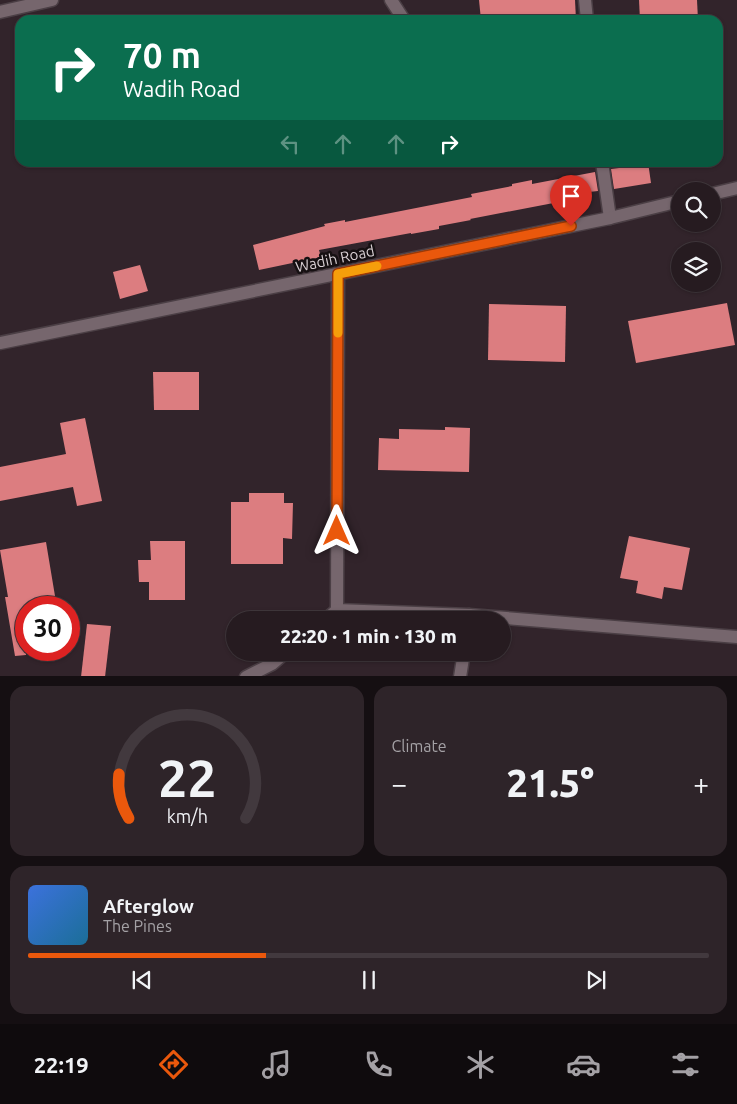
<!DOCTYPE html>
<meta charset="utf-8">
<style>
body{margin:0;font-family:Ubuntu,sans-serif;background:#2e2429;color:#f1f3f6;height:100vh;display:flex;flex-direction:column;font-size:19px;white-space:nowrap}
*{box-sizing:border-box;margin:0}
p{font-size:16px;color:#a4a1a5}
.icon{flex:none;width:28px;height:28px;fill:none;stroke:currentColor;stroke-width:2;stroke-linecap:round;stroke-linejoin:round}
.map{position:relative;height:676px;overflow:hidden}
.panel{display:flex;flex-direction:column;gap:10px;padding:10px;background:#150f12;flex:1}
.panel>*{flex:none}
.banner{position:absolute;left:15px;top:15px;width:708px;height:152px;border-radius:15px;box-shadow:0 1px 4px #0004,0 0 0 1px #42393e;background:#0b6e4f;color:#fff;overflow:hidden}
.controls{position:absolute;left:671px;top:182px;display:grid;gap:10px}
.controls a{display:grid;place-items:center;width:50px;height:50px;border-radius:50%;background:#261b20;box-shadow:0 1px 4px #0004,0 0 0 1px #42393e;font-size:25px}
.speed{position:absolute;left:15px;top:596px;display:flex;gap:10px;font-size:25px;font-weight:700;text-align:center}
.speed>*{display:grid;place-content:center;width:65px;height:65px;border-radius:50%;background:#261b20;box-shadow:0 1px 4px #0004,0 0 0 1px #42393e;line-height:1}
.speed .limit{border:8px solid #d22;background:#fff;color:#111}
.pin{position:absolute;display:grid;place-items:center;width:42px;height:42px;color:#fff;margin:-51px -21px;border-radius:50% 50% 50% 0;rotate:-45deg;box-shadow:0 0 5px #0007}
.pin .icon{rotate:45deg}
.me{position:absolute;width:55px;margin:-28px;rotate:0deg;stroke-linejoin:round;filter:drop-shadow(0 0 4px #0008)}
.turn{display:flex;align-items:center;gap:18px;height:105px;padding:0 25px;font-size:22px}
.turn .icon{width:65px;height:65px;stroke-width:2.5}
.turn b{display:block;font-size:35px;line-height:42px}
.lanes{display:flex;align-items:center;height:48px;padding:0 25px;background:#0003;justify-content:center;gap:25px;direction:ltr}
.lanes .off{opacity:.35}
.big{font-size:38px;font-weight:800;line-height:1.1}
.panel .card{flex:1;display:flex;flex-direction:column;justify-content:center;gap:8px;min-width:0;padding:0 18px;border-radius:15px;background:#2e2429}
.panel .dial{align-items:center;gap:0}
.dial svg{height:130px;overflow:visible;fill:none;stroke:#42393e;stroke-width:7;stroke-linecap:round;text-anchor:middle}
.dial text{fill:#f1f3f6;stroke:none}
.song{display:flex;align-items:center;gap:15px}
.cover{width:60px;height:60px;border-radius:8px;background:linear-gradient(135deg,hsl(220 70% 55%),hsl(200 70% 35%))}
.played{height:5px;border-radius:2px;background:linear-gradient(90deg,#ea580c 35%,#42393e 35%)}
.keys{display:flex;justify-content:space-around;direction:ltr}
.heat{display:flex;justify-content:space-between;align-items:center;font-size:28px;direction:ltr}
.panel .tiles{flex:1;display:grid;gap:10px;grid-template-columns:1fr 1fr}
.card:last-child{grid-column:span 2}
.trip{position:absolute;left:226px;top:611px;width:285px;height:50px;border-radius:25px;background:#261b20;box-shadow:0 1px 4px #0004,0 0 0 1px #42393e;font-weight:800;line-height:50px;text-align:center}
.tabs{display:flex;height:80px;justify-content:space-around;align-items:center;background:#0f0b0d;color:#a4a1a5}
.tabs .icon{width:35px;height:35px}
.tabs .on{color:#ea580c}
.tabs b{font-size:22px;color:#f1f3f6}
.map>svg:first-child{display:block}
</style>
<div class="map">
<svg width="737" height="677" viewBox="0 0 737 677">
<rect width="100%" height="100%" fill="#32242b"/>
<g fill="#dc7d80">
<polygon points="479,0 575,0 576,20 481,20"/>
<polygon points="639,0 697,0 698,20 640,20"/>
<polygon points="618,162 648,162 651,183 614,189 611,169 619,168"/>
<polygon points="595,172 598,191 589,192 590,196 470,219 471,220 439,226 439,229 411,234 411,233 319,250 321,257 259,270 253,245 325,226 324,224 345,220 345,222 472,197 471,194 512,186 512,184 532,180 532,184"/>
<polygon points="140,265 148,291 120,299 113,272"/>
<polygon points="727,303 735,345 636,363 628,321"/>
<polygon points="489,304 566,306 565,362 488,360"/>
<polygon points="153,372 199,372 199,410 154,410"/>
<polygon points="85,418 102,501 77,506 73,487 0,501 0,467 66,454 60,423"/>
<polygon points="445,427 470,428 469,472 378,470 379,438 399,439 399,429 445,430"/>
<polygon points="249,493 284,493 284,503 293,503 292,539 283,538 283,564 231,564 231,502 249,502"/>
<polygon points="629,536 690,548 682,590 664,587 662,599 636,593 638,581 620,578"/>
<polygon points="150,541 185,541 185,600 149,600 149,582 139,582 138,560 151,560"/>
<polygon points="46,542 57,608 26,608 26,655 15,656 5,597 8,597 0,550"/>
<polygon points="87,624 111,626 105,677 81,677"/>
</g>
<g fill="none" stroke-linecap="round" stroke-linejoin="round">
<defs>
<g id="minor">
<polyline points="391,0 404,20"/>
<polyline points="585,0 587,20"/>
<polyline points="0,12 52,0"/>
<polyline points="602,162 610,218"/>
<polyline points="337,610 338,275"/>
<polyline points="469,615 737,637"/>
<polyline points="325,620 337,610 469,615 468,620"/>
<polyline points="246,677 272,664 286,652"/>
<polyline points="460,677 464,652"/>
</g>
<g id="tertiary">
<polyline points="712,194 737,188"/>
<polyline points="0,343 610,218 680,201"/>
</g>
</defs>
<use href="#minor" stroke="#4b3f45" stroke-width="15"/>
<use href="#tertiary" stroke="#4b3f45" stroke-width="15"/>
<use href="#minor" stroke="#76666d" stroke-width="12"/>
<use href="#tertiary" stroke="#76666d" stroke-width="12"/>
</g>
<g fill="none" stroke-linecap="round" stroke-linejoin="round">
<defs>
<polyline id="route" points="337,531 338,274 571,226"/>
</defs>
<use href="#route" stroke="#983908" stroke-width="12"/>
<use href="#route" stroke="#ea580c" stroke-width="9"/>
<polyline stroke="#f59e0b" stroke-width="9" points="338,333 338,274 377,266"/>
</g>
<g text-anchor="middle" stroke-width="5" stroke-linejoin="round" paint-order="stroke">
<g font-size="15" fill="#d8cfd3" stroke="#161012">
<text transform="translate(335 259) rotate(-12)" y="5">Wadih Road</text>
</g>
</g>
</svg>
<div class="controls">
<a><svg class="icon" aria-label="search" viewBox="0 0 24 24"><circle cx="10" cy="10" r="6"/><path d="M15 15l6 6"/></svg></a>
<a><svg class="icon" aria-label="layers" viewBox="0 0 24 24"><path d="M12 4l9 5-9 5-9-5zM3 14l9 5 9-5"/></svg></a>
</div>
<div class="speed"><div class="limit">30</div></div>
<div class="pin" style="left:571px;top:226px;background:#d93025"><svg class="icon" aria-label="arrive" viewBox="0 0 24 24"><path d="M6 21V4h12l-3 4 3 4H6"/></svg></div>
<svg class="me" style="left:337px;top:531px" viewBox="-20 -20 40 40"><path d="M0-17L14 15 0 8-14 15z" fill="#ea580c" stroke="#fff" stroke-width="4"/></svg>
<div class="trip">22:20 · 1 min · 130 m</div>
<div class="banner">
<div class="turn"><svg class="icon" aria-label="right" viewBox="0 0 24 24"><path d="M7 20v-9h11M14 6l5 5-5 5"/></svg><div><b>70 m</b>Wadih Road</div></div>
<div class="lanes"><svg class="icon off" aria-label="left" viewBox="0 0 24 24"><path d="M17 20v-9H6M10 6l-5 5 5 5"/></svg><svg class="icon off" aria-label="ahead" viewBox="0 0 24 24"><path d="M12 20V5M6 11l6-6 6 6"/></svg><svg class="icon off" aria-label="ahead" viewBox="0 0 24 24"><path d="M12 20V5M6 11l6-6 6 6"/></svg><svg class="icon" aria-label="right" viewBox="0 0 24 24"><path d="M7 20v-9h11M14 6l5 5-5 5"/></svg></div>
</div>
</div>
<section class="panel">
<div class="tiles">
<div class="card dial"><svg viewBox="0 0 100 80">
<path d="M14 69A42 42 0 1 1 86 69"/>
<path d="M14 69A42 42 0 0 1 8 42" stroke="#ea580c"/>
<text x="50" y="56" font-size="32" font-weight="700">22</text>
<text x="50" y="72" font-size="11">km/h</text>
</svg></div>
<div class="card"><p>Climate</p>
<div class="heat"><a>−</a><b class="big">21.5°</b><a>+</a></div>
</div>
<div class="card">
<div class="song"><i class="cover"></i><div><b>Afterglow</b><p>The Pines</p></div></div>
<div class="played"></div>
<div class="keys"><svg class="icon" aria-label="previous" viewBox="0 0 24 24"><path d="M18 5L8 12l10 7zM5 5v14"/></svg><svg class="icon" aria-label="pause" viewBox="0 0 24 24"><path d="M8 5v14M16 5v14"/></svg><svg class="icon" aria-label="next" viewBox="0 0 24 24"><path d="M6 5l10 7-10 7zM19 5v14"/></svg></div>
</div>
</div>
</section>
<nav class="tabs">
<b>22:19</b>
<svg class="icon on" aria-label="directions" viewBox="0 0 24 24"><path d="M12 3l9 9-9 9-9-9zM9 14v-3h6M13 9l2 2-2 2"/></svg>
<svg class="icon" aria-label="music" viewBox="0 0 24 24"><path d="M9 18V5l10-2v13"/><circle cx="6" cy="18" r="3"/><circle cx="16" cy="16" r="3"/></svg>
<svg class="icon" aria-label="phone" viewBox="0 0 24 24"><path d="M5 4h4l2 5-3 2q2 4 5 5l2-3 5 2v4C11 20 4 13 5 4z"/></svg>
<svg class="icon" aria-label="climate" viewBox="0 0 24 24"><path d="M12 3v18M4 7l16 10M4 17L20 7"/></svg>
<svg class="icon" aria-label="car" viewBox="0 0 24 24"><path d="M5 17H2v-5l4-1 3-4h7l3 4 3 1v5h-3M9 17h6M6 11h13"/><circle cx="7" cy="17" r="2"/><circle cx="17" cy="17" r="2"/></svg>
<svg class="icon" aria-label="filters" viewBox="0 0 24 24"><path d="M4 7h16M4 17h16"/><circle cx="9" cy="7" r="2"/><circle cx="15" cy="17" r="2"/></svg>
</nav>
